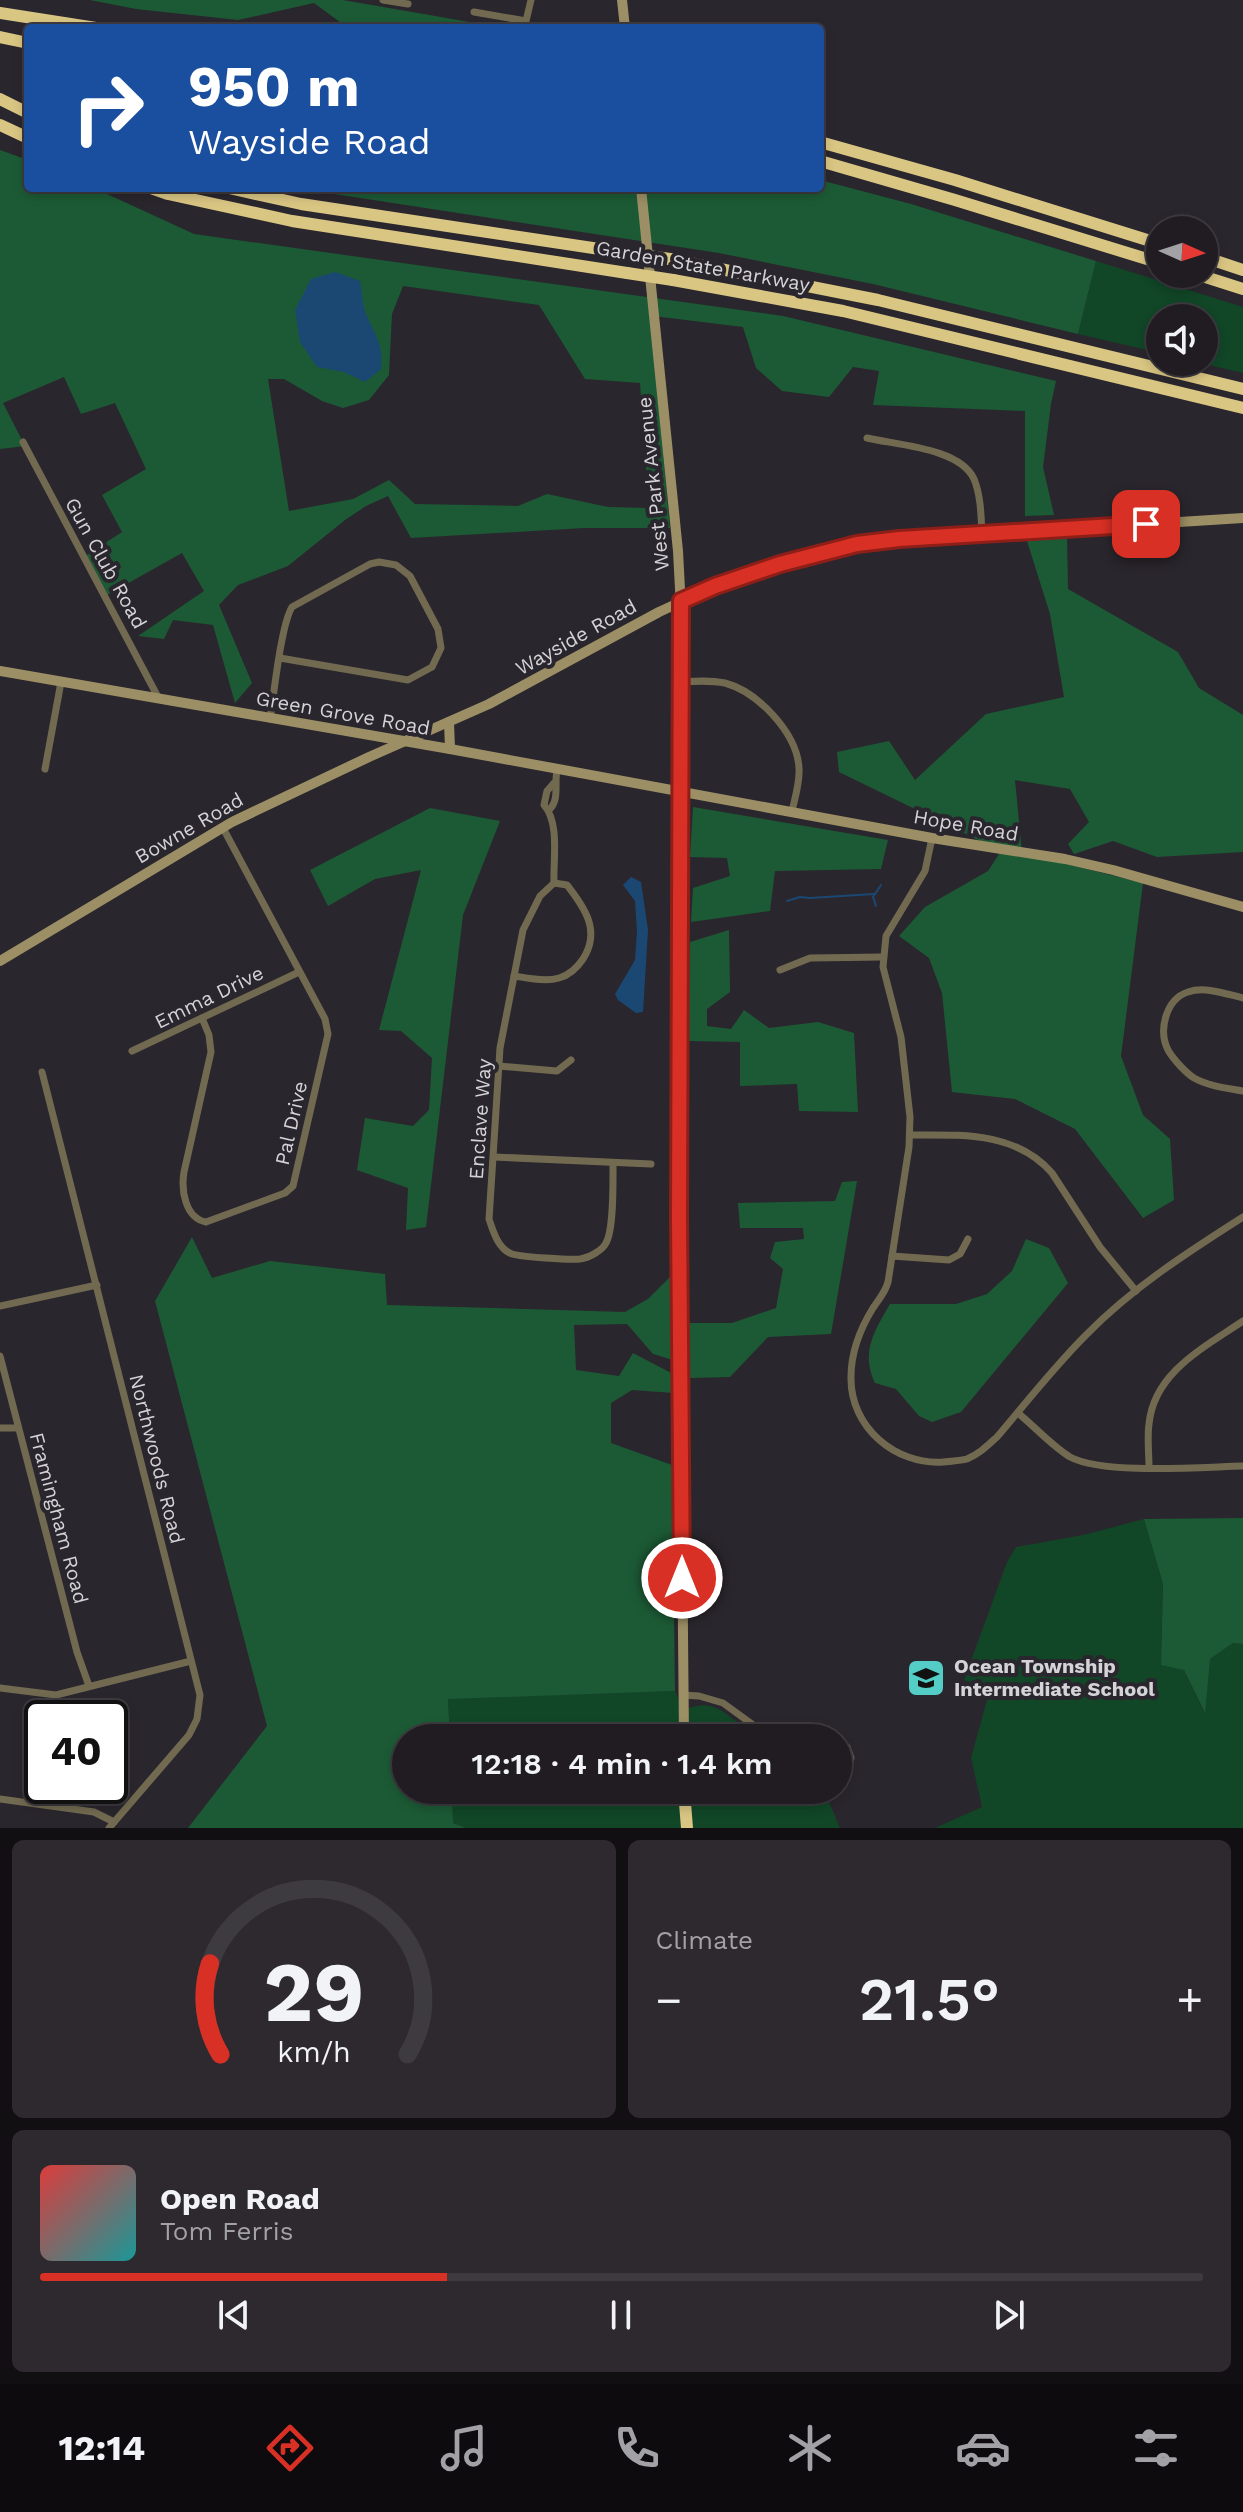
<!DOCTYPE html>
<meta charset="utf-8">
<style>
body{margin:0;font-family:"Work Sans",sans-serif;background:#2d292f;color:#f1f3f6;height:100vh;display:flex;flex-direction:column;font-size:30px;white-space:nowrap}
*{box-sizing:border-box;margin:0}
p{font-size:26px;color:#a2a1a5}
.icon{flex:none;width:44px;height:44px;fill:none;stroke:currentColor;stroke-width:2;stroke-linecap:round;stroke-linejoin:round}
.map{position:relative;height:1828px;overflow:hidden}
.sheet{display:flex;flex-direction:column;gap:12px;padding:12px;background:#120f13;flex:1}
.sheet>*{flex:none}
.hud{position:absolute;left:24px;top:24px;width:800px;height:168px;border-radius:8px;box-shadow:0 4px 12px #0003,0 0 0 2px #3d3a40;background:#1a4fa0;color:#fff;overflow:hidden}
.needle{width:52px;rotate:93deg}
.tools{position:absolute;left:1146px;top:216px;display:grid;gap:16px}
.tools a{display:grid;place-items:center;width:72px;height:72px;border-radius:50%;background:#201c22;box-shadow:0 4px 12px #0003,0 0 0 2px #3d3a40;font-size:40px}
.speed{position:absolute;left:24px;top:1700px;display:flex;gap:16px;font-size:40px;font-weight:700;text-align:center}
.speed>*{display:grid;place-content:center;width:104px;height:104px;border-radius:50%;background:#201c22;box-shadow:0 4px 12px #0003,0 0 0 2px #3d3a40;line-height:1}
.speed .limit{border:4px solid #111;border-radius:12px;background:#fff;color:#111}
.pin{position:absolute;display:grid;place-items:center;width:68px;height:68px;color:#fff;margin:-34px;border-radius:16px;box-shadow:0 4px 12px #0006}
.me{position:absolute;width:88px;margin:-44px;rotate:0deg;stroke-linejoin:round;filter:drop-shadow(0 0 6px #0008)}
.turn{display:flex;align-items:center;gap:28px;height:168px;padding:0 32px;font-size:36px}
.turn .icon{width:104px;height:104px;stroke-width:2.5}
.turn b{display:block;font-size:56px;line-height:68px}
.big{font-size:60px;font-weight:600;line-height:1.1}
.sheet .tile{flex:1;display:flex;flex-direction:column;justify-content:center;gap:12px;min-width:0;padding:0 28px;border-radius:12px;background:#2d292f}
.sheet .dial{align-items:center;gap:0}
.dial svg{height:208px;overflow:visible;fill:none;stroke:#3d3a40;stroke-width:7;stroke-linecap:round;text-anchor:middle}
.dial text{fill:#f1f3f6;stroke:none}
.song{display:flex;align-items:center;gap:24px}
.cover{width:96px;height:96px;border-radius:12px;background:linear-gradient(135deg,hsl(0 70% 55%),hsl(180 70% 35%))}
.played{height:8px;border-radius:4px;background:linear-gradient(90deg,#d93025 35%,#3d3a40 35%)}
.keys{display:flex;justify-content:space-around;direction:ltr}
.heat{display:flex;justify-content:space-between;align-items:center;font-size:44px;direction:ltr}
.sheet .tiles{flex:1;display:grid;gap:12px;grid-template-columns:1fr 1fr}
.tile:last-child{grid-column:span 2}
.trip{position:absolute;left:392px;top:1724px;width:460px;height:80px;border-radius:40px;background:#201c22;box-shadow:0 4px 12px #0003,0 0 0 2px #3d3a40;font-weight:600;line-height:80px;text-align:center}
.tabs{display:flex;height:128px;justify-content:space-around;align-items:center;background:#0d0b0e;color:#a2a1a5}
.tabs .icon{width:56px;height:56px}
.tabs .selected{color:#d93025}
.tabs b{font-size:36px;color:#f1f3f6}
.map>svg:first-child{display:block}
</style>
<div class="map">
<svg width="1243" height="1828" viewBox="0 0 1243 1828">
<rect width="100%" height="100%" fill="#2a262d"/>
<g fill="#114627">
<polygon points="1096,261 1243,307 1243,373 1196,362 1204,362 1204,318 1160,318 1160,353 1078,334"/>
<polygon points="1144,1519 1163,1584 1161,1664 1184,1670 1204,1712 1210,1659 1233,1643 1243,1644 1243,1828 935,1828 982,1807 971,1758 990,1689 964,1680 1007,1562 1016,1547 1083,1535"/>
<path d="M675,1691l8,19c28,-11 36,-2 58,15l-8,13h-283l-2,-40z"/>
<polygon points="452,1790 772,1790 780,1794 782,1790 824,1790 840,1828 466,1828 453,1823"/>
</g>
<g fill="#1c5a35" fill-rule="evenodd">
<polygon points="90,0 343,0 504,28 348,28 314,3 238,20 136,9"/>
<path d="M0,150l28,10v28h66l100,46 589,82 273,65 -5,23 -8,63 11,48 -29,1v-105l-152,-6 6,-34 -26,-4 -24,30 -47,-6 -26,-23 -13,-41 -90,-11 2,51 15,161h-86l-173,10 -23,-42 -22,10 -21,14 -57,46 -50,19 -19,20 33,78 -17,20 -22,-78 -40,-5 -9,19 -26,-3 66,-45 -22,-38 -75,42 -22,-39 37,-24 -20,-37 44,-26 -31,-66 -34,11 -17,-37 -61,26 22,43 -25,3zM403,286l136,19 46,74 55,4 9,125 -41,-1 -61,-13 -29,12 -103,-2 -26,-24 -36,19 -64,12 -21,-132h16l38,22 21,7 26,-8 20,-25 3,-61z"/>
<polygon points="820,180 911,204 1096,261 1078,334 873,284 719,253 295,188 820,188"/>
<polygon points="1067,535 1068,589 1178,652 1199,688 1243,715 1243,852 1157,857 1113,841 1074,854 1068,844 1089,822 1070,789 1015,780 1022,853 1143,883 1121,1056 1143,1115 1170,1139 1174,1200 1143,1218 1075,1129 1015,1099 952,1092 942,993 929,958 899,936 925,907 988,871 1001,851 839,772 837,752 889,741 915,780 986,714 1064,697 1050,614 1027,541"/>
<polygon points="693,807 888,840 881,869 775,871 770,911 691,922 693,888 730,876 727,858 690,857"/>
<polygon points="430,808 500,821 463,915 426,1227 406,1230 408,1188 357,1170 365,1118 413,1126 429,1110 432,1058 401,1031 379,1030 421,870 375,879 328,906 310,870"/>
<polygon points="729,930 730,992 707,1009 707,1026 731,1029 744,1010 769,1028 818,1022 854,1033 858,1112 799,1111 797,1084 740,1086 740,1042 688,1041 690,942"/>
<polygon points="857,1181 831,1334 768,1337 730,1377 690,1378 687,1323 732,1323 776,1308 783,1269 770,1258 775,1242 804,1239 803,1228 740,1228 738,1203 835,1201 842,1182"/>
<polygon points="192,1237 212,1278 270,1261 385,1274 387,1305 625,1312 648,1299 672,1275 673,1360 653,1354 627,1324 574,1325 576,1370 619,1376 633,1353 675,1375 674,1393 632,1390 611,1403 611,1443 672,1465 675,1691 448,1699 450,1738 406,1738 406,1790 452,1790 453,1823 466,1828 188,1828 267,1726 155,1301"/>
<path d="M1026,1239l23,9 19,35 -107,129 -29,10 -13,-6 -23,-27 -21,-6c-15,-31 0,-53 15,-79h66l31,-10 25,-23z"/>
<polygon points="1243,1518 1243,1644 1233,1643 1210,1659 1205,1713 1184,1670 1161,1665 1163,1584 1144,1519"/>
</g>
<g fill="#1b4873">
<path d="M335,272l25,9c2,10 2,23 6,33 9,21 18,31 15,55l-16,13 -21,-10 -27,-5 -17,-25 -5,-32 16,-31z"/>
<polygon points="631,877 641,882 648,930 643,1012 636,1013 618,1000 615,994 635,960 637,931 635,901 623,885"/>
</g>
<g fill="none" stroke-linecap="round" stroke-linejoin="round">
<g stroke="#1b4873" stroke-width="2">
<polyline points="787,901 800,897 810,898 874,894"/>
<polyline points="876,906 873,897 881,885"/>
</g>
<g stroke="#726a50" stroke-width="7">
<polyline points="383,0 408,4"/>
<polyline points="474,12 526,21 531,0"/>
<path d="M867,438c30,7 93,10 107,41 7,17 7,37 8,55"/>
<polyline points="23,442 159,699"/>
<path d="M681,682c15,-1 29,-2 44,1 33,9 72,50 74,85 1,14 -4,30 -7,43"/>
<path d="M270,719c4,-25 11,-94 22,-112l78,-43 9,-2 17,3 14,11 28,53 3,19 -9,19 -24,13 -128,-22"/>
<polyline points="45,769 61,682"/>
<path d="M554,783l-7,8 -3,14c16,18 9,55 10,78l-14,13 -17,34 -23,118 -11,171c4,12 9,30 23,35 10,3 57,6 68,5 8,-1 22,-8 26,-16 8,-14 7,-62 7,-80"/>
<path d="M549,810c11,-10 5,-26 8,-40"/>
<path d="M932,838l-7,33 -39,65 -3,31 18,70 9,80 -1,30 -21,135c-3,11 -9,17 -15,26 -13,21 -22,45 -22,69 -1,50 44,88 92,85 7,-1 17,-1 24,-3 12,-5 20,-13 30,-22 29,-34 57,-70 89,-102 46,-47 102,-83 157,-118"/>
<polyline points="780,970 810,958 883,957"/>
<path d="M514,976c14,2 31,6 45,2 11,-3 18,-10 24,-19 18,-28 2,-51 -16,-74l-13,-2"/>
<path d="M1243,998c-17,-4 -38,-12 -55,-6 -22,7 -30,38 -20,58 5,9 18,23 26,28 14,8 33,10 49,13"/>
<path d="M202,1018l7,17 2,17 -27,120c-3,18 1,46 22,50l79,-29 8,-7 35,-152 -3,-15 -102,-191"/>
<polyline points="132,1051 299,972"/>
<polyline points="499,1066 557,1071 571,1060"/>
<polyline points="42,1072 200,1695 197,1719 189,1735 109,1828"/>
<path d="M910,1135c51,0 105,-4 142,38l48,74 36,44"/>
<polyline points="494,1157 651,1164"/>
<polyline points="892,1256 949,1260 960,1254 968,1239"/>
<polyline points="0,1306 97,1285"/>
<polyline points="0,1356 77,1652 89,1686"/>
<path d="M1018,1413c17,14 34,33 52,44 34,18 132,10 173,9"/>
<polyline points="0,1428 18,1428"/>
<path d="M1149,1467c0,-14 -2,-29 0,-43 5,-52 56,-77 94,-103"/>
<polyline points="0,1688 56,1695 191,1661"/>
<polyline points="683,1695 699,1696 723,1703 771,1738"/>
<polyline points="838,1741 847,1747 851,1758 846,1772 838,1777"/>
<polyline points="0,1799 94,1812 114,1822"/>
</g>
<g stroke="#9c8f65" stroke-width="10">
<polyline points="622,0 625,28"/>
<polyline points="641,188 678,551 682,627 679,1218 684,1738"/>
<polyline points="0,671 450,749 932,838 1065,859 1113,870 1243,907"/>
<polyline points="449,722 450,749"/>
<polyline points="0,961 232,822 369,757 489,704 659,612 715,586 812,555 878,541 1243,518"/>
</g>
<g stroke="#dac683" stroke-width="12">
<polyline points="0,13 96,28"/>
<polyline points="0,37 28,43"/>
<polyline points="0,99 28,113"/>
<polyline points="0,125 28,138"/>
<polyline points="820,142 955,180 1160,244"/>
<polyline points="820,161 955,200 1160,263"/>
<polyline points="151,188 168,194 292,221 627,273"/>
<polyline points="229,188 301,204 626,253"/>
<polyline points="1204,257 1243,270"/>
<polyline points="670,259 878,300 1243,389"/>
<polyline points="1196,274 1243,289"/>
<polyline points="673,280 843,311 1243,408"/>
<polyline points="685,1803 687,1828"/>
</g>
<g stroke="#dac683" stroke-width="12">
<polyline points="626,253 670,259"/>
<polyline points="627,273 673,280"/>
</g>
</g>
<g fill="none" stroke-linecap="round" stroke-linejoin="round">
<defs>
<polyline id="route" points="682,1578 679,1218 681,601 715,586 780,564 857,544 899,539 1146,524"/>
</defs>
<use href="#route" stroke="#8d1f18" stroke-width="20"/>
<use href="#route" stroke="#d93025" stroke-width="14"/>
</g>
<defs>
<symbol id="school-square" viewBox="-11 -11 22 22"><rect x="-9" y="-9" width="18" height="18" rx="4" fill="#54cdc6" stroke="#2a262d"/><path d="M0-5L7-2L0 1L-7-2ZM-4 1L0 2.5L4 1V4Q0 6-4 4Z" fill="#111"/></symbol>
</defs>
<g fill-rule="evenodd">
<use href="#school-square" x="904" y="1656" width="44" height="44"/>
</g>
<g text-anchor="middle" stroke-width="8" stroke-linejoin="round" paint-order="stroke">
<g font-size="20" fill="#d5d3d8" stroke="#2a262d">
<text transform="translate(703 266) rotate(10)" y="7">Garden State Parkway</text>
<text transform="translate(653 484) rotate(-96)" y="7">West Park Avenue</text>
<text transform="translate(106 563) rotate(61)" y="7">Gun Club Road</text>
<text transform="translate(576 637) rotate(-29)" y="7">Wayside Road</text>
<text transform="translate(343 713) rotate(10)" y="7">Green Grove Road</text>
<text transform="translate(966 825) rotate(10)" y="7">Hope Road</text>
<text transform="translate(189 828) rotate(-30)" y="7">Bowne Road</text>
<text transform="translate(209 997) rotate(-26)" y="7">Emma Drive</text>
<text transform="translate(480 1119) rotate(-86)" y="7">Enclave Way</text>
<text transform="translate(291 1123) rotate(-77)" y="7">Pal Drive</text>
<text transform="translate(157 1459) rotate(76)" y="7">Northwoods Road</text>
<text transform="translate(59 1518) rotate(75)" y="7">Framingham Road</text>
</g>
<g font-size="20" font-weight="bold" fill="#d5d3d8" stroke="#2a262d" text-anchor="start">
<text x="954" y="1673">Ocean Township<tspan x="954" dy="23">Intermediate School</tspan></text>
</g>
</g>
</svg>
<div class="tools">
<a><svg class="needle" viewBox="-14 -14 28 28"><path d="M0-13l5 13h-10z" fill="#e53935"/><path d="M0 13l5-13h-10z" fill="#a2a1a5"/></svg></a>
<a><svg class="icon" aria-label="sound" viewBox="0 0 24 24"><path d="M4 9h4l5-4v14l-5-4H4zM17 9q2 3 0 6"/></svg></a>
</div>
<div class="speed"><div class="limit">40</div></div>
<div class="pin" style="left:1146px;top:524px;background:#d93025"><svg class="icon" aria-label="arrive" viewBox="0 0 24 24"><path d="M6 21V4h12l-3 4 3 4H6"/></svg></div>
<svg class="me" style="left:682px;top:1578px" viewBox="-20 -20 40 40"><circle r="17" fill="#d93025" stroke="#fff" stroke-width="3"/><path d="M0-11L8 9 0 5-8 9z" fill="#fff"/></svg>
<div class="trip">12:18 · 4 min · 1.4 km</div>
<div class="hud">
<div class="turn"><svg class="icon" aria-label="right" viewBox="0 0 24 24"><path d="M7 20v-9h11M14 6l5 5-5 5"/></svg><div><b>950 m</b>Wayside Road</div></div>
</div>
</div>
<section class="sheet">
<div class="tiles">
<div class="tile dial"><svg viewBox="0 0 100 80">
<path d="M14 69A42 42 0 1 1 86 69"/>
<path d="M14 69A42 42 0 0 1 10 34" stroke="#d93025"/>
<text x="50" y="56" font-size="32" font-weight="700">29</text>
<text x="50" y="72" font-size="11">km/h</text>
</svg></div>
<div class="tile"><p>Climate</p>
<div class="heat"><a>−</a><b class="big">21.5°</b><a>+</a></div>
</div>
<div class="tile">
<div class="song"><i class="cover"></i><div><b>Open Road</b><p>Tom Ferris</p></div></div>
<div class="played"></div>
<div class="keys"><svg class="icon" aria-label="previous" viewBox="0 0 24 24"><path d="M18 5L8 12l10 7zM5 5v14"/></svg><svg class="icon" aria-label="pause" viewBox="0 0 24 24"><path d="M8 5v14M16 5v14"/></svg><svg class="icon" aria-label="next" viewBox="0 0 24 24"><path d="M6 5l10 7-10 7zM19 5v14"/></svg></div>
</div>
</div>
</section>
<nav class="tabs">
<b>12:14</b>
<svg class="icon selected" aria-label="directions" viewBox="0 0 24 24"><path d="M12 3l9 9-9 9-9-9zM9 14v-3h6M13 9l2 2-2 2"/></svg>
<svg class="icon" aria-label="music" viewBox="0 0 24 24"><path d="M9 18V5l10-2v13"/><circle cx="6" cy="18" r="3"/><circle cx="16" cy="16" r="3"/></svg>
<svg class="icon" aria-label="phone" viewBox="0 0 24 24"><path d="M5 4h4l2 5-3 2q2 4 5 5l2-3 5 2v4C11 20 4 13 5 4z"/></svg>
<svg class="icon" aria-label="climate" viewBox="0 0 24 24"><path d="M12 3v18M4 7l16 10M4 17L20 7"/></svg>
<svg class="icon" aria-label="car" viewBox="0 0 24 24"><path d="M5 17H2v-5l4-1 3-4h7l3 4 3 1v5h-3M9 17h6M6 11h13"/><circle cx="7" cy="17" r="2"/><circle cx="17" cy="17" r="2"/></svg>
<svg class="icon" aria-label="filters" viewBox="0 0 24 24"><path d="M4 7h16M4 17h16"/><circle cx="9" cy="7" r="2"/><circle cx="15" cy="17" r="2"/></svg>
</nav>
